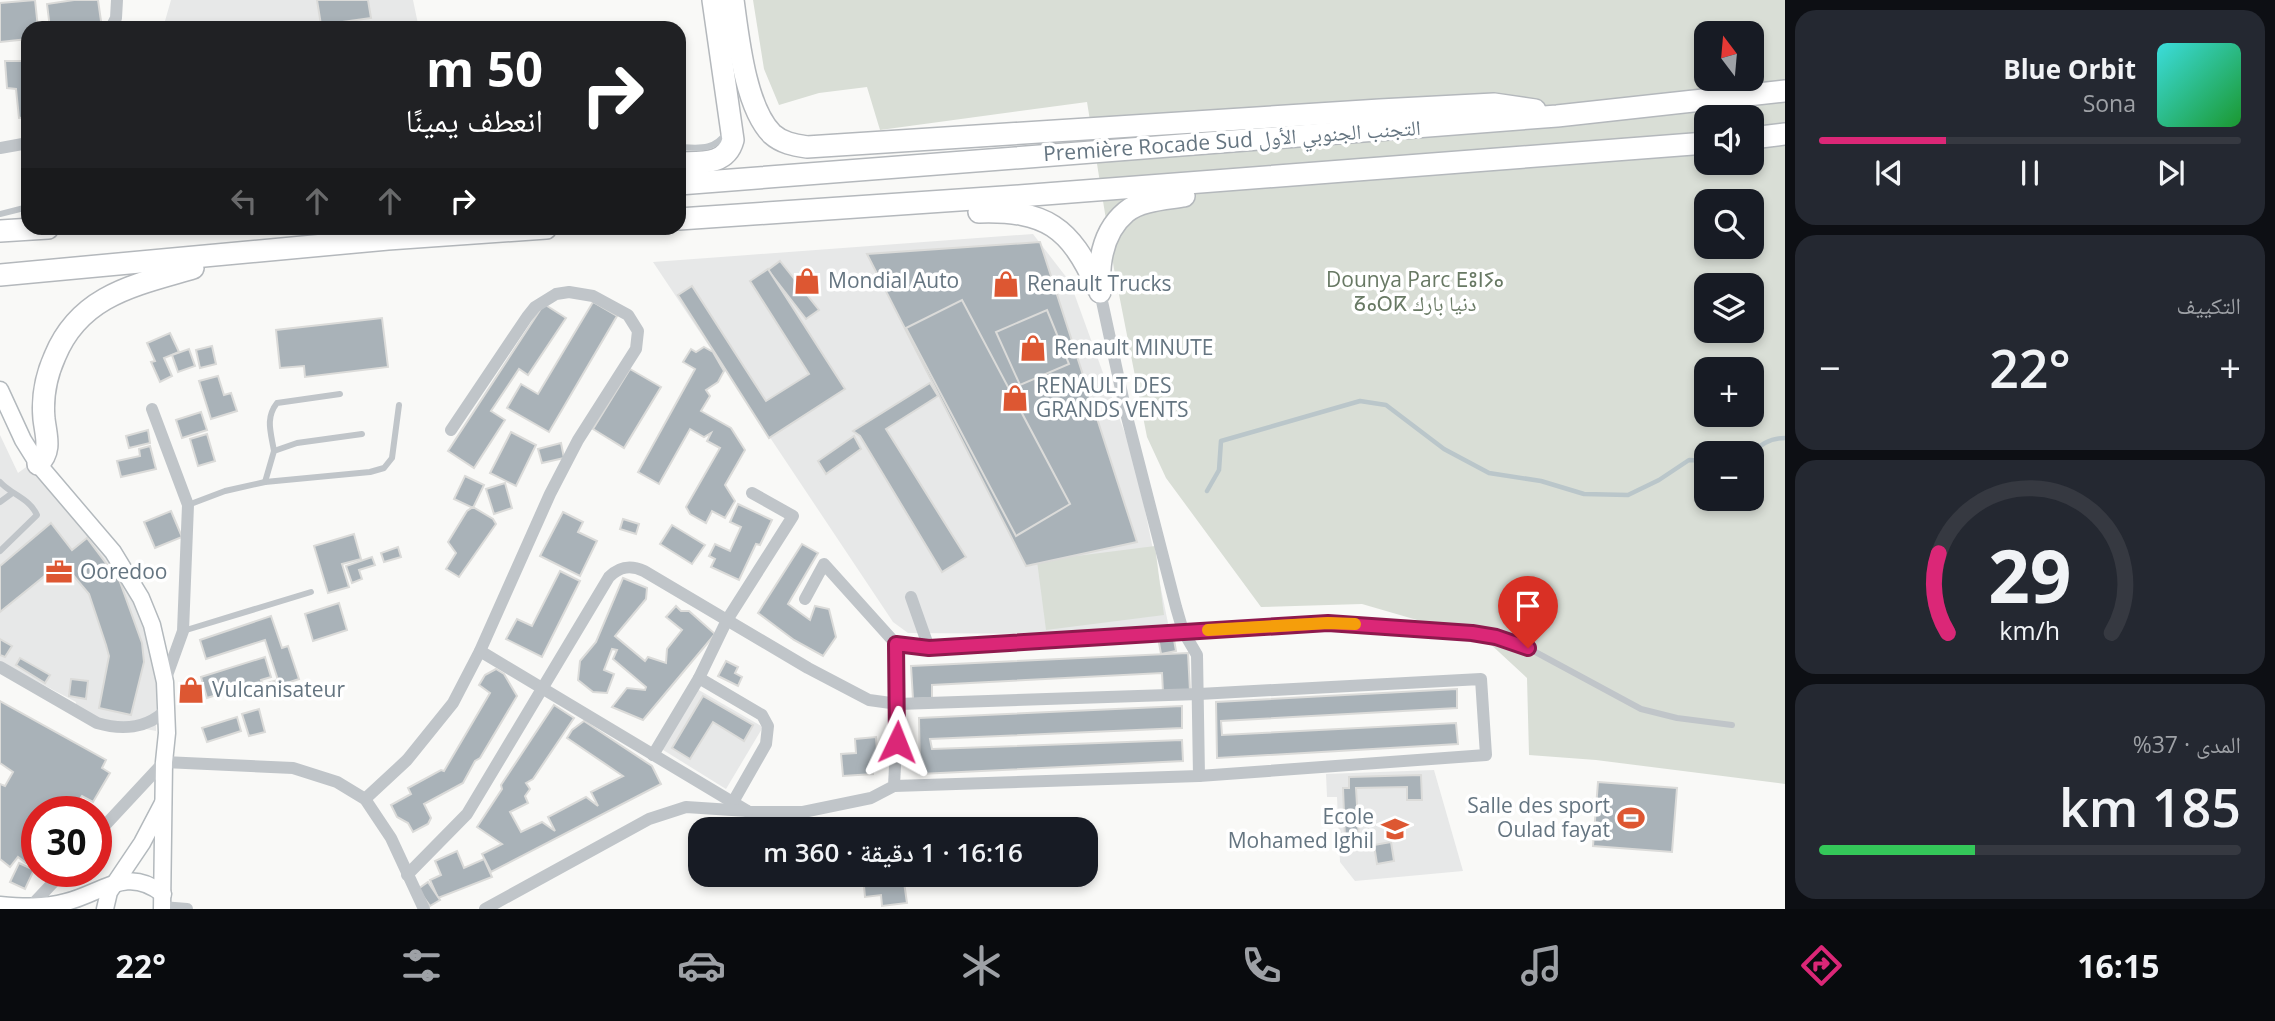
<!DOCTYPE html>
<html lang="ar">
<meta charset="utf-8">
<style>
body{margin:0;font-family:"Open Sans","Noto Naskh Arabic","Noto Sans Tifinagh",sans-serif;background:#242831;color:#f1f3f6;direction:rtl;height:100vh;display:flex;flex-direction:column;font-size:26px;white-space:nowrap}
*{box-sizing:border-box;margin:0}
p{font-size:23px;color:#9ea1a6}
.icon{flex:none;width:38px;height:38px;fill:none;stroke:currentColor;stroke-width:2;stroke-linecap:round;stroke-linejoin:round}
.map{position:relative;flex:1;overflow:hidden;direction:ltr}
.details{display:flex;flex-direction:column;gap:10px;padding:10px;background:#0d0f14;width:490px}
.details>*{flex:none}
.banner{position:absolute;left:21px;top:21px;width:665px;height:214px;border-radius:21px;box-shadow:0 4px 10px #0003;direction:rtl;background:#202124;color:#fff;overflow:hidden}
.needle{width:46px;rotate:344deg}
.fabs{position:absolute;left:1694px;top:21px;display:grid;gap:14px}
.fabs a{display:grid;place-items:center;width:70px;height:70px;border-radius:14px;background:#171b24;box-shadow:0 4px 10px #0003;font-size:35px}
.speed{position:absolute;left:21px;top:796px;display:flex;gap:14px;font-size:35px;font-weight:700;text-align:center}
.speed>*{display:grid;place-content:center;width:91px;height:91px;border-radius:50%;background:#171b24;box-shadow:0 4px 10px #0003;line-height:1}
.speed .limit{border:10px solid #d22;background:#fff;color:#111}
.pin{position:absolute;display:grid;place-items:center;width:60px;height:60px;color:#fff;margin:-72px -30px;border-radius:50% 50% 50% 0;rotate:-45deg;box-shadow:0 0 7px #0007}
.pin .icon{rotate:45deg}
.me{position:absolute;width:77px;margin:-38px;rotate:2deg;stroke-linejoin:round;filter:drop-shadow(0 0 5px #0008)}
.turn{display:flex;align-items:center;gap:24px;height:147px;padding:0 28px;font-size:32px}
.turn .icon{width:91px;height:91px;stroke-width:2.5}
.turn b{display:block;font-size:49px;line-height:60px}
.lanes{display:flex;align-items:center;height:66px;padding:0 28px;background:#0003;justify-content:center;gap:35px;direction:ltr}
.lanes .off{opacity:.35}
.big{font-size:52px;font-weight:600;line-height:1.1}
.details .tile{flex:1;display:flex;flex-direction:column;justify-content:center;gap:10px;min-width:0;padding:0 24px;border-radius:21px;background:#242831}
.details .dial{align-items:center;gap:0}
.dial svg{height:182px;overflow:visible;fill:none;stroke:#363941;stroke-width:7;stroke-linecap:round;text-anchor:middle}
.dial text{fill:#f1f3f6;stroke:none}
.song{display:flex;align-items:center;gap:21px}
.cover{width:84px;height:84px;border-radius:10px;background:linear-gradient(135deg,hsl(180 70% 55%),hsl(130 70% 35%))}
.played{height:7px;border-radius:4px;background:linear-gradient(90deg,#db2777 30%,#363941 30%)}
.keys{display:flex;justify-content:space-around;direction:ltr}
.heat{display:flex;justify-content:space-between;align-items:center;font-size:38px;direction:ltr}
.charge{height:10px;border-radius:5px;background:linear-gradient(90deg,#34c759 37%,#363941 0)}
.trip{position:absolute;left:688px;top:817px;width:410px;height:70px;border-radius:21px;background:#171b24;box-shadow:0 4px 10px #0003;font-weight:600;line-height:70px;text-align:center;direction:rtl}
.dock{display:flex;height:112px;justify-content:space-around;align-items:center;background:#090b0e;color:#9ea1a6}
.dock .icon{width:49px;height:49px}
.dock .on{color:#db2777}
.dock b{font-size:32px;color:#f1f3f6}
main{display:flex;flex:1;min-height:0}
.map>svg:first-child{display:block}
</style>
<main>
<section class="details">
<div class="tile">
<div class="song"><i class="cover"></i><div><b>Blue Orbit</b><p>Sona</p></div></div>
<div class="played"></div>
<div class="keys"><svg class="icon" aria-label="previous" viewBox="0 0 24 24"><path d="M18 5L8 12l10 7zM5 5v14"/></svg><svg class="icon" aria-label="pause" viewBox="0 0 24 24"><path d="M8 5v14M16 5v14"/></svg><svg class="icon" aria-label="next" viewBox="0 0 24 24"><path d="M6 5l10 7-10 7zM19 5v14"/></svg></div>
</div>
<div class="tile"><p>التكييف</p>
<div class="heat"><a>−</a><b class="big">22°</b><a>+</a></div>
</div>
<div class="tile dial"><svg viewBox="0 0 100 80">
<path d="M14 69A42 42 0 1 1 86 69"/>
<path d="M14 69A42 42 0 0 1 10 34" stroke="#db2777"/>
<text x="50" y="56" font-size="32" font-weight="700">29</text>
<text x="50" y="72" font-size="11">km/h</text>
</svg></div>
<div class="tile"><p>المدى · 37%</p><b class="big">185 km</b><div class="charge"></div></div>
</section>
<div class="map">
<svg width="1785" height="909" viewBox="0 0 1785 909">
<rect width="100%" height="100%" fill="#f9f9f7"/>
<g fill="#e7e8e8">
<polygon points="171,0 413,0 418,24 362,28 163,28"/>
<polygon points="1033,234 1070,282 1135,461 1169,628 1040,634 908,633 893,622 653,262"/>
<polygon points="0,435 18,473 29,465 110,558 140,609 157,669 156,731 74,715 76,702 0,662"/>
<polygon points="697,689 763,727 726,789 660,748"/>
<polygon points="1434,770 1463,871 1355,881 1340,862 1337,797 1327,797 1326,774"/>
</g>
<g fill="#d9ded6" fill-rule="evenodd">
<path d="M753,0h1032v784l-189,-24 -67,-5 -2,-77 -41,-38 -124,-36 -101,3 -95,-129 -19,-41 -33,-168 -27,-167 -207,28 -13,-43 -48,6 -40,12 -15,-36zM1706,33h46v46h-46zM1706,117h46v46h-46zM1706,201h46v46h-46zM1706,285h46v46h-46zM1706,369h46v46h-46zM1706,453h46v46h-46z"/>
<polygon points="1155,546 1164,615 1046,630 1037,561"/>
</g>
<g fill="none" stroke-linecap="round" stroke-linejoin="round">
<g stroke="#bac6ca" stroke-width="4.5">
<path d="M1752,454c9,-11 19,-16 33,-16"/>
<polyline points="1207,491 1219,470 1221,441 1360,401 1386,405 1444,449 1489,473 1541,481 1584,494 1628,495 1659,480 1689,460 1706,461"/>
</g>
</g>
<g fill="#a9b2b8" stroke="#dbdbd9" stroke-width="2">
<polygon points="35,0 38,28 28,28 28,39 0,42 0,3"/>
<polygon points="74,0 98,0 102,28 50,28 47,4"/>
<polygon points="317,0 368,0 371,18 321,25"/>
<polygon points="5,61 28,61 28,117 19,118 16,89 7,88"/>
<polygon points="1040,242 1137,542 1026,566 867,254"/>
<polygon points="780,261 819,310 806,319 768,270"/>
<polygon points="768,269 845,389 769,438 678,295 692,286 766,401 809,374 750,281"/>
<polygon points="962,300 1070,504 1016,536 906,328"/>
<polygon points="593,302 617,316 549,432 507,408 521,384 538,394"/>
<polygon points="544,304 566,318 528,375 519,369 491,411 505,420 474,468 448,451"/>
<polygon points="1047,310 1069,364 1020,385 996,332"/>
<polygon points="382,318 388,367 305,377 304,366 280,368 276,330"/>
<polygon points="170,333 179,352 164,358 172,376 160,382 151,362 155,361 147,343"/>
<polygon points="212,346 216,364 200,368 196,350"/>
<polygon points="704,347 713,352 724,371 718,382 706,390 710,396 701,411 731,428 745,450 725,485 735,501 725,518 712,511 706,523 690,514 686,507 720,448 707,441 711,433 704,437 690,429 659,484 638,472 695,369 683,362 691,349 696,352"/>
<polygon points="189,349 195,366 178,372 172,355"/>
<polygon points="630,369 661,387 624,448 593,429"/>
<polygon points="218,376 224,395 231,393 237,411 211,419 199,381"/>
<polygon points="930,383 938,396 886,429 966,557 942,572 860,436 853,431"/>
<polygon points="201,412 207,430 182,438 176,420"/>
<polygon points="148,430 150,443 129,448 126,436"/>
<polygon points="511,432 536,445 516,486 490,473"/>
<polygon points="207,434 215,461 198,466 190,439"/>
<polygon points="854,436 861,449 826,474 818,461"/>
<polygon points="561,443 564,458 542,463 538,449"/>
<polygon points="150,446 156,469 121,477 117,461 140,456 139,449"/>
<polygon points="465,476 484,485 473,508 454,499"/>
<polygon points="505,483 512,508 494,514 486,489"/>
<polygon points="738,504 772,520 760,545 756,544 739,580 711,567 715,559 709,556 715,544 730,551 741,527 730,522"/>
<polygon points="473,507 493,519 496,524 459,577 446,569 456,553 448,542 467,511"/>
<polygon points="171,511 182,537 155,548 144,522"/>
<polygon points="563,512 583,522 578,532 597,541 580,576 540,556"/>
<polygon points="623,519 639,524 636,534 620,529"/>
<polygon points="51,523 72,550 87,538 120,582 142,643 144,662 131,715 99,708 109,656 106,645 89,594 62,562 0,612 0,566"/>
<polygon points="672,525 705,545 692,564 660,544"/>
<polygon points="354,534 361,559 342,564 349,587 328,593 314,546"/>
<polygon points="802,544 818,553 788,604 810,620 815,606 829,609 836,637 823,656 794,640 758,613"/>
<polygon points="398,547 401,557 384,562 381,553"/>
<polygon points="372,557 375,565 359,570 362,579 352,583 346,566"/>
<polygon points="560,571 580,581 542,657 506,639 517,619 532,626"/>
<polygon points="623,578 647,588 646,599 615,636 645,661 648,657 666,663 667,649 682,630 666,617 676,606 681,611 689,611 715,634 643,720 612,707 627,688 645,690 646,687 613,659 617,650 612,649 604,670 614,674 607,693 593,692 578,680 580,661 596,642"/>
<polygon points="339,603 347,630 313,641 305,614"/>
<polygon points="271,616 282,648 288,646 299,679 269,689 267,683 278,680 265,640 206,659 200,640"/>
<polygon points="1173,634 1176,651 1161,654 1158,637"/>
<polygon points="0,639 12,646 5,657 0,655"/>
<polygon points="1188,653 1190,691 1163,692 1162,673 932,685 932,698 913,699 911,666"/>
<polygon points="265,657 271,677 261,680 265,692 258,694 255,683 207,698 201,677"/>
<polygon points="20,658 50,675 45,683 16,665"/>
<polygon points="726,661 738,667 735,673 742,677 738,686 718,676"/>
<polygon points="496,669 504,674 517,696 480,758 475,761 463,783 424,804 431,818 428,824 413,832 408,823 397,817 391,805 411,794 408,788 441,770 444,771 490,693 479,685 485,675"/>
<polygon points="71,679 88,681 86,699 69,696"/>
<polygon points="1457,689 1457,708 1221,721 1222,735 1456,723 1458,744 1217,758 1216,702"/>
<polygon points="703,696 753,725 744,741 713,722 690,759 672,748"/>
<polygon points="0,701 106,760 102,768 110,773 93,802 82,796 71,812 37,812 37,845 26,863 18,857 10,867 0,859 0,784 5,786 13,772 0,763"/>
<polygon points="554,705 574,718 533,779 526,783 530,789 525,796 528,803 510,812 521,832 542,822 555,831 548,817 586,797 598,806 591,792 623,776 567,738 572,730 584,721 652,766 661,784 491,872 482,854 502,844 477,827 502,789 501,785"/>
<polygon points="1182,706 1182,728 930,739 932,749 1182,740 1183,761 920,774 919,718"/>
<polygon points="259,709 265,732 249,736 242,714"/>
<polygon points="237,717 241,731 207,742 202,728"/>
<polygon points="876,737 878,764 872,764 873,774 843,776 841,754 856,753 855,739"/>
<polygon points="1421,775 1422,800 1407,800 1407,787 1356,788 1359,839 1345,839 1343,788 1349,788 1349,777"/>
<polygon points="1598,782 1677,788 1672,852 1593,846"/>
<polygon points="1391,842 1394,861 1377,864 1374,845"/>
<polygon points="457,851 464,868 484,859 492,877 438,898 430,880 441,875 435,861"/>
<polygon points="19,863 34,870 25,889 10,882"/>
<polygon points="863,875 903,875 907,903 882,906 881,895 865,897"/>
<polygon points="428,882 440,900 430,906 418,889"/>
</g>
<g fill="none" stroke-linecap="round" stroke-linejoin="round">
<defs>
<g id="secondary">
<polyline points="0,390 23,440 38,464 113,552 141,598 152,625 165,682 167,733 164,762 162,909"/>
<path d="M0,905c22,2 44,3 66,-3 36,-9 61,-37 97,-8"/>
<polyline points="105,909 109,892 142,843 163,803"/>
</g>
<g id="highway">
<path d="M733,0c5,36 12,107 39,134 10,9 22,11 35,13l573,-37 114,-6 41,6"/>
<polyline points="1752,138 1785,134"/>
<path d="M679,163c21,-1 47,3 54,-23l-20,-140"/>
<polyline points="679,184 1557,116 1785,91"/>
<path d="M979,212c67,-2 91,15 118,75"/>
<polyline points="679,219 1019,196 1706,143"/>
<polyline points="0,231 48,228"/>
<polyline points="0,275 388,239 546,228"/>
<path d="M1100,292c-2,-29 2,-60 26,-80 14,-12 40,-13 58,-16"/>
<path d="M38,464c14,-13 8,-28 6,-45 -2,-21 2,-43 11,-63 25,-61 80,-71 138,-88"/>
</g>
</defs>
<use href="#secondary" stroke="#b3b9bd" stroke-width="19"/>
<use href="#highway" stroke="#b4b8bc" stroke-width="24"/>
<g stroke="#c0c5c9" stroke-width="6">
<path d="M679,147c20,1 35,4 48,-15"/>
<polyline points="0,214 28,207"/>
<path d="M274,451c-3,-18 -9,-33 3,-48l63,-9"/>
<path d="M0,482c12,13 29,16 37,33l-37,36"/>
<polyline points="265,482 274,451 297,443 362,434"/>
<polyline points="0,502 11,494"/>
<polyline points="188,505 225,491 265,482 370,472 384,468 392,458 399,405"/>
<polyline points="183,631 311,592"/>
<polyline points="1183,631 1328,623 1443,630 1496,637 1528,648 1641,709 1677,718 1732,725"/>
</g>
<g stroke="#c0c5c9" stroke-width="12">
<polyline points="111,28 116,18 117,0"/>
<polyline points="0,148 28,143"/>
<polyline points="1100,292 1127,417 1176,607 1183,631 1197,655 1199,776"/>
<polyline points="152,409 188,505 183,631 165,681"/>
<polyline points="911,597 929,648"/>
<polyline points="896,644 929,648 1183,631"/>
<polyline points="480,651 749,812 803,812 871,798 894,786 898,704 896,644 824,564 805,599"/>
<path d="M0,667l97,56c24,7 50,6 69,-13"/>
<polyline points="699,678 762,715 768,726 766,744 733,802"/>
<polyline points="653,755 699,678 727,620 793,516 752,493"/>
<polyline points="365,799 407,760 453,703 480,651 550,494 578,440 636,349 638,331 628,315 593,296 569,292 556,294 535,307 527,317 451,430"/>
<polyline points="96,835 164,762 293,768 337,782 365,799 391,838 424,909"/>
<path d="M407,875l60,-61 142,-237c11,-11 22,-12 35,-6l164,97 61,32 29,4 301,-10 282,-15 5,76 -287,21 -305,10"/>
<polyline points="30,907 63,872"/>
<polyline points="162,907 187,909"/>
<polyline points="485,909 649,819 686,807 747,811"/>
</g>
<use href="#secondary" stroke="#fff" stroke-width="16"/>
<use href="#highway" stroke="#fff" stroke-width="21"/>
</g>
<g fill="none" stroke-linecap="round" stroke-linejoin="round">
<defs>
<polyline id="route" points="897,742 896,644 929,648 1328,623 1472,633 1496,637 1528,648"/>
</defs>
<use href="#route" stroke="#8e194d" stroke-width="18"/>
<use href="#route" stroke="#db2777" stroke-width="12"/>
<polyline stroke="#f59e0b" stroke-width="12" points="1208,630 1328,623 1355,624"/>
</g>
<defs>
<symbol id="shop-bare" viewBox="-9 -9 18 18"><path d="M-5-2.5h2.3a2.7 3.5 0 0 1 5.4 0H5L5.5 6h-11ZM-1.5-2.5h3a1.5 2.3 0 0 0-3 0Z" fill="#dd5732" stroke="#fff" stroke-width="2.5" paint-order="stroke"/></symbol>
<symbol id="office-bare" viewBox="-9 -9 18 18"><path d="M-6-3h4V-5.5h4V-3h4V5H-6ZM-1-4.5V-3h2v-1.5ZM-6 0V1H6V0Z" fill="#dd5732" stroke="#fff" stroke-width="2.5" paint-order="stroke"/></symbol>
<symbol id="stadium-bare" viewBox="-9 -9 18 18"><path d="M0-5a6.5 5 0 1 0 0 10a6.5 5 0 1 0 0-10ZM-3.5-1.8h7v3.6h-7Z" fill="#dd5732" stroke="#fff" stroke-width="2.5" paint-order="stroke"/></symbol>
<symbol id="school-bare" viewBox="-9 -9 18 18"><path d="M0-5L7-2L0 1L-7-2ZM-4 1L0 2.5L4 1V4Q0 6-4 4Z" fill="#dd5732" stroke="#fff" stroke-width="2.5" paint-order="stroke"/></symbol>
</defs>
<g fill-rule="evenodd">
<use href="#shop-bare" x="788" y="262" width="38" height="38"/>
<use href="#shop-bare" x="987" y="265" width="38" height="38"/>
<use href="#shop-bare" x="1014" y="329" width="38" height="38"/>
<use href="#shop-bare" x="996" y="379" width="38" height="38"/>
<use href="#office-bare" x="40" y="553" width="38" height="38"/>
<use href="#shop-bare" x="172" y="671" width="38" height="38"/>
<use href="#stadium-bare" x="1612" y="799" width="38" height="38"/>
<use href="#school-bare" x="1376" y="810" width="38" height="38"/>
</g>
<g text-anchor="middle" stroke-width="7" stroke-linejoin="round" paint-order="stroke">
<g font-size="21" fill="#657581" stroke="#fff">
<text transform="translate(1232 141) rotate(-4)" y="7">Première Rocade Sud التجنب الجنوبي الأول</text>
</g>
<g font-size="21" fill="#687964" stroke="#fff">
<text x="1415" y="287">Dounya Parc ⴹⵓⵏⵢⴰ<tspan x="1415" dy="24">ⵒⴰⵔⴽ دنيا بارك</tspan></text>
</g>
<g font-size="21" fill="#657581" stroke="#fff" text-anchor="start">
<text x="828" y="288">Mondial Auto</text>
<text x="1027" y="291">Renault Trucks</text>
<text x="1054" y="355">Renault MINUTE</text>
<text x="1036" y="393">RENAULT DES<tspan x="1036" dy="24">GRANDS VENTS</tspan></text>
<text x="80" y="579">Ooredoo</text>
<text x="212" y="697">Vulcanisateur</text>
<text x="1610" y="813" text-anchor="end">Salle des sport<tspan x="1610" dy="24">Oulad fayat</tspan></text>
<text x="1374" y="824" text-anchor="end">Ecole<tspan x="1374" dy="24">Mohamed Ighil</tspan></text>
</g>
</g>
</svg>
<div class="fabs">
<a><svg class="needle" viewBox="-14 -14 28 28"><path d="M0-13l5 13h-10z" fill="#e53935"/><path d="M0 13l5-13h-10z" fill="#9ea1a6"/></svg></a>
<a><svg class="icon" aria-label="sound" viewBox="0 0 24 24"><path d="M4 9h4l5-4v14l-5-4H4zM17 9q2 3 0 6"/></svg></a>
<a><svg class="icon" aria-label="search" viewBox="0 0 24 24"><circle cx="10" cy="10" r="6"/><path d="M15 15l6 6"/></svg></a>
<a><svg class="icon" aria-label="layers" viewBox="0 0 24 24"><path d="M12 4l9 5-9 5-9-5zM3 14l9 5 9-5"/></svg></a>
<a>+</a>
<a>−</a>
</div>
<div class="speed"><div class="limit">30</div></div>
<div class="pin" style="left:1528px;top:648px;background:#d93025"><svg class="icon" aria-label="arrive" viewBox="0 0 24 24"><path d="M6 21V4h12l-3 4 3 4H6"/></svg></div>
<svg class="me" style="left:897px;top:742px" viewBox="-20 -20 40 40"><path d="M0-17L14 15 0 8-14 15z" fill="#db2777" stroke="#fff" stroke-width="4"/></svg>
<div class="trip">16:16 · 1 دقيقة · 360 m</div>
<div class="banner">
<div class="turn"><svg class="icon" aria-label="right" viewBox="0 0 24 24"><path d="M7 20v-9h11M14 6l5 5-5 5"/></svg><div><b>50 m</b>انعطف يمينًا</div></div>
<div class="lanes"><svg class="icon off" aria-label="left" viewBox="0 0 24 24"><path d="M17 20v-9H6M10 6l-5 5 5 5"/></svg><svg class="icon off" aria-label="ahead" viewBox="0 0 24 24"><path d="M12 20V5M6 11l6-6 6 6"/></svg><svg class="icon off" aria-label="ahead" viewBox="0 0 24 24"><path d="M12 20V5M6 11l6-6 6 6"/></svg><svg class="icon" aria-label="right" viewBox="0 0 24 24"><path d="M7 20v-9h11M14 6l5 5-5 5"/></svg></div>
</div>
</div>
</main>
<nav class="dock">
<b>16:15</b>
<svg class="icon on" aria-label="directions" viewBox="0 0 24 24"><path d="M12 3l9 9-9 9-9-9zM9 14v-3h6M13 9l2 2-2 2"/></svg>
<svg class="icon" aria-label="music" viewBox="0 0 24 24"><path d="M9 18V5l10-2v13"/><circle cx="6" cy="18" r="3"/><circle cx="16" cy="16" r="3"/></svg>
<svg class="icon" aria-label="phone" viewBox="0 0 24 24"><path d="M5 4h4l2 5-3 2q2 4 5 5l2-3 5 2v4C11 20 4 13 5 4z"/></svg>
<svg class="icon" aria-label="climate" viewBox="0 0 24 24"><path d="M12 3v18M4 7l16 10M4 17L20 7"/></svg>
<svg class="icon" aria-label="car" viewBox="0 0 24 24"><path d="M5 17H2v-5l4-1 3-4h7l3 4 3 1v5h-3M9 17h6M6 11h13"/><circle cx="7" cy="17" r="2"/><circle cx="17" cy="17" r="2"/></svg>
<svg class="icon" aria-label="filters" viewBox="0 0 24 24"><path d="M4 7h16M4 17h16"/><circle cx="9" cy="7" r="2"/><circle cx="15" cy="17" r="2"/></svg>
<b>22°</b>
</nav>
